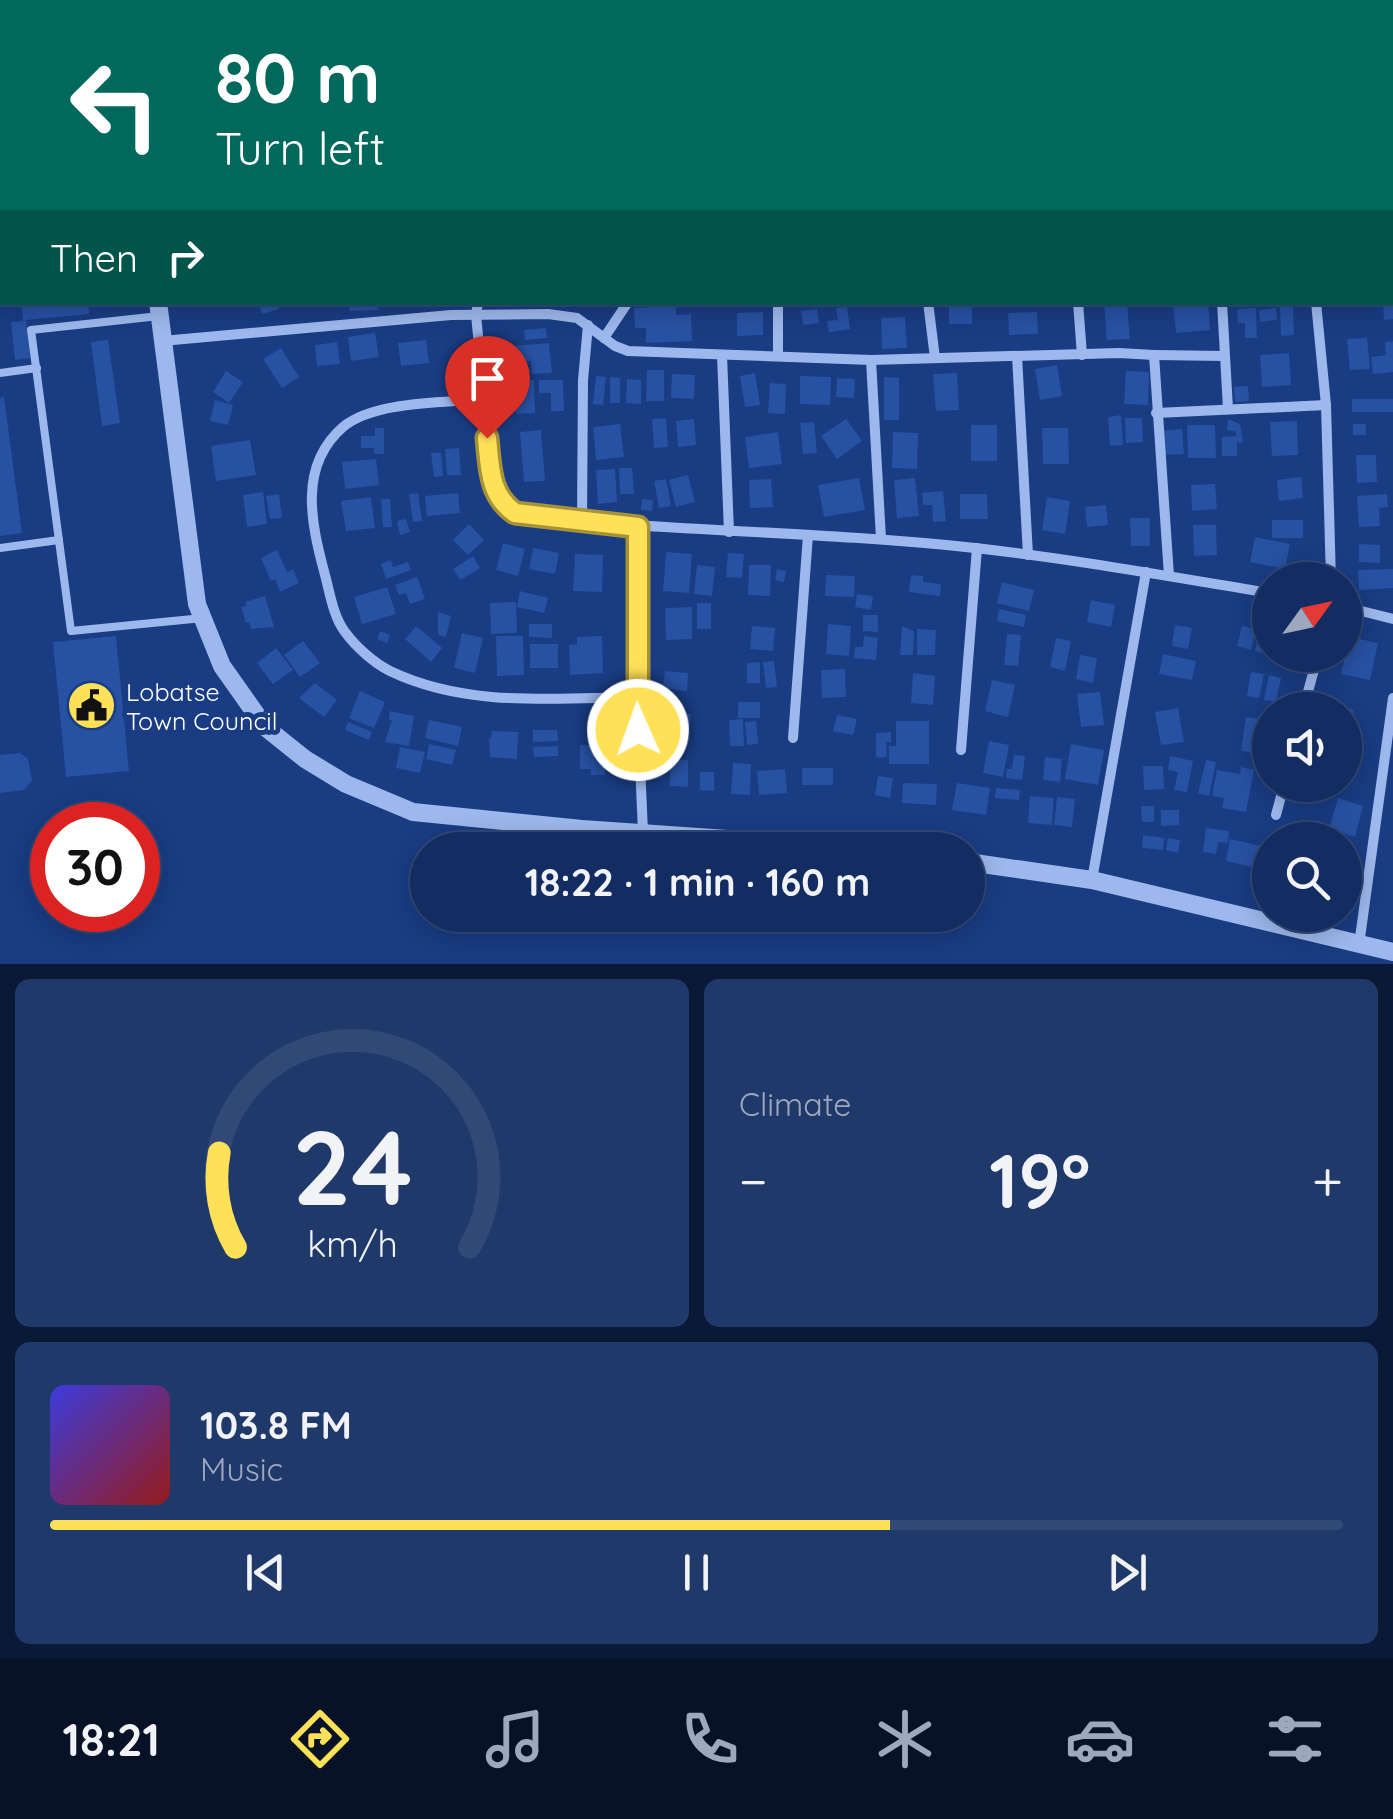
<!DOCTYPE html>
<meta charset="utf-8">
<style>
body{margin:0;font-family:Quicksand,sans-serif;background:#20396b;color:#f1f3f6;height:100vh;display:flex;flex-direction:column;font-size:38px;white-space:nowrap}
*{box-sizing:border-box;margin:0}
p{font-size:32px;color:#9da8be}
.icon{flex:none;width:55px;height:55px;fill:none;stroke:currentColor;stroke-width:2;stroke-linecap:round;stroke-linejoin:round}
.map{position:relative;height:964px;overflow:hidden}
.panel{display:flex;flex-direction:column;gap:15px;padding:15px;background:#0a1936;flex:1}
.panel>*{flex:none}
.top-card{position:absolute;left:0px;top:0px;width:1395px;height:305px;box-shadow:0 5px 25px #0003,0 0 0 2px #324977;background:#00695c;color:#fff;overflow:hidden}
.needle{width:65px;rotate:57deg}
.buttons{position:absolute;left:1252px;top:562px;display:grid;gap:20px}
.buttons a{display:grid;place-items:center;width:110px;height:110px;border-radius:50%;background:#132d62;box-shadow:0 5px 25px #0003,0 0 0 2px #324977;font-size:50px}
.speed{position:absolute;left:30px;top:802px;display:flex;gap:20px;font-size:50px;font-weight:700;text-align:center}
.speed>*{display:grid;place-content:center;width:130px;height:130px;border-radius:50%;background:#132d62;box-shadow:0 5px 25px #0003,0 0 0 2px #324977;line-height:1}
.speed .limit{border:15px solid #d22;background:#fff;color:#111}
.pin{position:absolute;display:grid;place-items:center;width:85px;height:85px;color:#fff;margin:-102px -42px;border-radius:50% 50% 50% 0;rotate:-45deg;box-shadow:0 0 10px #0007}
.pin .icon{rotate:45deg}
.me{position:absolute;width:110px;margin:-55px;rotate:358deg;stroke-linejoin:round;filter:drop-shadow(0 0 8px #0008)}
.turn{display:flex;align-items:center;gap:35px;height:210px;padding:0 50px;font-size:45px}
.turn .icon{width:130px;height:130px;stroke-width:2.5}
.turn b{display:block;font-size:70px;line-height:85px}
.then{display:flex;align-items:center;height:95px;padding:0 50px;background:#0003;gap:20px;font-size:38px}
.big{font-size:75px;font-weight:700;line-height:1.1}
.panel .tile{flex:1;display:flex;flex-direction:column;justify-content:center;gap:15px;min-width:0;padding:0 35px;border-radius:15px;background:#20396b}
.panel .dial{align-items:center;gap:0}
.dial svg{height:260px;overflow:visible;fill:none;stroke:#324977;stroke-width:7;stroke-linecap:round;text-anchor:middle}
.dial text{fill:#f1f3f6;stroke:none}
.song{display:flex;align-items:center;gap:30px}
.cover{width:120px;height:120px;border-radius:15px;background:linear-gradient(135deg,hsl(240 70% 55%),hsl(0 70% 35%))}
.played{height:10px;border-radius:5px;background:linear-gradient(90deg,#ffe158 65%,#324977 65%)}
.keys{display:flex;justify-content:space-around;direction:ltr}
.heat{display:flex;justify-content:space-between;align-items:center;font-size:55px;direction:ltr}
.panel .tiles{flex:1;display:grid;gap:15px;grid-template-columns:1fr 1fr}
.tile:last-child{grid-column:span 2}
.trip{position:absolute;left:410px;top:832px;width:575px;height:100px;border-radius:50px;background:#132d62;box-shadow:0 5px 25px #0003,0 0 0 2px #324977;font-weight:700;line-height:100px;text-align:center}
.dock{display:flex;height:160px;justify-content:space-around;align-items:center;background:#081227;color:#9da8be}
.dock .icon{width:70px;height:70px}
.dock .on{color:#ffe158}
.dock b{font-size:45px;color:#f1f3f6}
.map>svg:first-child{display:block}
</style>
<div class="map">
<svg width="1393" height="964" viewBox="0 0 1393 964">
<rect width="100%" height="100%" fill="#193c83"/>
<g fill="#2751a2">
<polygon points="59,302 88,302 89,314 26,320 30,358 15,360 11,322 23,321 22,306"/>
<polygon points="258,302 277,302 279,309 262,314"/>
<polygon points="337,302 377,302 378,310 350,311 349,305 338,306"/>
<polygon points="1104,302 1127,302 1130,339 1107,340"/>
<polygon points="1173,302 1208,302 1210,330 1176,333"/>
<polygon points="1344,302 1367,302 1367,306 1345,307"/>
<polygon points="1387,302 1393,302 1393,319 1384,320 1383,305"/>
<rect x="949" y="304" width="23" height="20"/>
<polygon points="676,306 676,315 691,314 692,341 646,343 646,328 635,328 634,308"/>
<polygon points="847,307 850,329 829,332 827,321 838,320 836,308"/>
<polygon points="1280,307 1293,307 1294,335 1281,336"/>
<polygon points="1256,308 1257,338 1245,338 1245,323 1238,323 1237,309"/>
<polygon points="1276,308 1277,320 1260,322 1259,310"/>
<polygon points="817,309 819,323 803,325 801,311"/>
<polygon points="763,312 763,335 737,336 737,313"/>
<polygon points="1037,312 1038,334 1009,335 1008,313"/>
<polygon points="905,317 907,348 882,349 881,318"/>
<polygon points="546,328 547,338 525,340 524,330"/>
<polygon points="375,333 379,357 351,361 348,337"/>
<polygon points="1367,338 1370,369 1350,370 1347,339"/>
<polygon points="108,340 120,423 102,426 91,342"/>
<polygon points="426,340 429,363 401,366 398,343"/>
<polygon points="1393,341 1393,372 1373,374 1371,357 1386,355 1385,342"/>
<polygon points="337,342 340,364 317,366 315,345"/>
<polygon points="549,343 552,373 532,374 531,361 515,362 513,346"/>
<polygon points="281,348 299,377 282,388 263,359"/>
<polygon points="1289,353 1291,385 1262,387 1260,355"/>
<polygon points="1057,365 1062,396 1040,400 1035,369"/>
<polygon points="647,370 664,370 664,401 646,401"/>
<polygon points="226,371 243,382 229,403 213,392"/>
<polygon points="1126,371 1149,372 1148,405 1124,404"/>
<polygon points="755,373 760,405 745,407 740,376"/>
<polygon points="957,373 959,410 936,411 933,374"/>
<polygon points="672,374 695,375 694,399 671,398"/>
<polygon points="596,376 606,377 603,405 593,404"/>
<polygon points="800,376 831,377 830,405 800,404"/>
<polygon points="610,377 620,378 620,403 610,403"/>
<polygon points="884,377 899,378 899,420 884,420"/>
<polygon points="837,378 855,379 854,398 836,397"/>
<polygon points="627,379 641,380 641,404 626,403"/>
<polygon points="534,380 535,413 516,414 514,381"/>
<polygon points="539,380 563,380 564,411 551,411 551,393 539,393"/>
<polygon points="770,383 786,384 785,414 768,413"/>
<polygon points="1248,386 1249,401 1235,402 1234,387"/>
<polygon points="4,397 22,533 0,536 0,398"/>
<rect x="1352" y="399" width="41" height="13"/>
<polygon points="215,400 233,405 228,425 210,421"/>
<polygon points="1121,415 1123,445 1110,446 1108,417"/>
<polygon points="666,418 668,447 654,448 652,419"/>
<polygon points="1125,418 1142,418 1143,442 1126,443"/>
<polygon points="694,419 696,445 678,447 676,421"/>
<polygon points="846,419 862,441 837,459 821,436"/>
<polygon points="1228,419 1240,424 1243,443 1237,442 1237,456 1222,456 1222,437 1237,436 1235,431 1227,430"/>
<polygon points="1297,421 1298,455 1272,456 1270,422"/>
<polygon points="814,422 817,453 803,454 800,423"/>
<polygon points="620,424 624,457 596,460 593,427"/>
<rect x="1353" y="424" width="13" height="11"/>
<rect x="971" y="425" width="26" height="36"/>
<polygon points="1187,425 1215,425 1216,458 1188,458"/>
<polygon points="375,428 384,428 384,454 374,454 374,448 361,448 361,436 375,436"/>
<polygon points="1042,428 1068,428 1069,464 1043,464"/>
<polygon points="1182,429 1184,454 1163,455 1161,431"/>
<polygon points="541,430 545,481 524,482 520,432"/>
<polygon points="778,432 782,464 749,468 745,437"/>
<polygon points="893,432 918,433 917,469 892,468"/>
<polygon points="250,440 256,475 216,481 211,446"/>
<polygon points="459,448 461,475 447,475 445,449"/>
<polygon points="431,453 441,453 443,476 434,477"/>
<polygon points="1356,455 1376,455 1377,482 1357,483"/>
<polygon points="376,459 379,485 345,489 342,462"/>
<polygon points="619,468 632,468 634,494 620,494"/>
<polygon points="615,469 617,502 598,504 596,470"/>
<polygon points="688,475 695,502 676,507 669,480"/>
<polygon points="1301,477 1303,498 1279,501 1277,480"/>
<polygon points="859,478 865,510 824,517 818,485"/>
<polygon points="915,478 919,516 897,518 894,480"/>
<polygon points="666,479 671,506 659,508 654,481"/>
<polygon points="771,479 773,507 750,508 749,480"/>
<polygon points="1215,484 1217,509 1192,511 1191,485"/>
<polygon points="943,491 946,521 933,522 932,505 923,505 922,493"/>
<polygon points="263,492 267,524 247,527 243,495"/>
<polygon points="418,493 422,521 413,522 409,494"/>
<polygon points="458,493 460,513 427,516 425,496"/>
<polygon points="279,494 282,518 270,519 266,496"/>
<polygon points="960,494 987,494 988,519 960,519"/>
<polygon points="1387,494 1388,507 1379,508 1380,526 1359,527 1357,496"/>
<polygon points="371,497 375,528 346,531 341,501"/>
<polygon points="1047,497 1070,501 1065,534 1042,530"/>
<polygon points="381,499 390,499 392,527 383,527"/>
<polygon points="642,499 653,500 652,511 641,510"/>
<polygon points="1106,505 1108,525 1087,527 1085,507"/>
<polygon points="1130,518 1150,518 1150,546 1131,546"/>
<polygon points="406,519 410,532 400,535 397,521"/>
<rect x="1272" y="520" width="31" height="18"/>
<polygon points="469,524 484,540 468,555 453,540"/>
<polygon points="1193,525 1216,525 1217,555 1194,556"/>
<polygon points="1255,537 1290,544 1285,569 1250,562"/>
<polygon points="503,543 525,549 518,576 496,570"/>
<polygon points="1359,544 1380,545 1380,563 1359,562"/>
<polygon points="533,548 559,553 555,574 529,569"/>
<polygon points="277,550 287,572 293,569 299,583 280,592 275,579 271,581 261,558"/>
<polygon points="666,552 692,554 689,593 663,591"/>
<polygon points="728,553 744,554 742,578 726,577"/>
<polygon points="575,554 603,555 602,592 573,591"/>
<polygon points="473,556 480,568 460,580 453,569"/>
<polygon points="391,560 393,567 408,562 411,570 386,579 381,564"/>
<polygon points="697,565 715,567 712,596 694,594"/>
<polygon points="749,565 771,565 770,596 748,595"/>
<polygon points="777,569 786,571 784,582 775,580"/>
<polygon points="1393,569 1393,588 1359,590 1358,570"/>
<polygon points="826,575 855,576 854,597 825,596"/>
<polygon points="911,575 923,576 923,582 941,584 940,596 909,592"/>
<polygon points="417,577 425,599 410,604 406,593 399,595 395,585"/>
<polygon points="1002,582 1034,590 1029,611 997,603"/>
<polygon points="387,587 396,614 362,624 354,597"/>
<polygon points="520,591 548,598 544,613 517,607"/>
<polygon points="857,594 873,596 871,610 855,607"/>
<polygon points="265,596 274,627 251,629 249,622 246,623 241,607 246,606 245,602"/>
<polygon points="1091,600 1115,605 1111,627 1087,622"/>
<polygon points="516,602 517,633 491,634 490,603"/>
<rect x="697" y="603" width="14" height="26"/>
<polygon points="692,607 692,639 666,640 665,608"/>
<polygon points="999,609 1026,615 1024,627 997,621"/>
<polygon points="438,612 451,616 446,637 438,635"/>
<polygon points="863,615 878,615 878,632 863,631"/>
<polygon points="529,624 552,624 552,638 529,637"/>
<polygon points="828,624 851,626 849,656 826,654"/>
<polygon points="1175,625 1192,628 1188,649 1172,646"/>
<polygon points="1261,625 1270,627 1270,655 1255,651"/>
<polygon points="416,626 442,648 431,662 405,639"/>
<polygon points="752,626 775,628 773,651 750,649"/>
<polygon points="902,626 914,631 913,655 900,655"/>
<polygon points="1242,626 1256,629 1251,650 1237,646"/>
<polygon points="917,629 936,630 935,655 917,655"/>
<polygon points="380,631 390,635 387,643 377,639"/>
<polygon points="462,633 483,638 475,673 454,668"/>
<polygon points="1007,634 1021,635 1018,666 1004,665"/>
<polygon points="116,636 129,771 66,777 53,642"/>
<polygon points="496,636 523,636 524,675 497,676"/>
<polygon points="602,636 603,673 570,675 569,645 577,644 577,637"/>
<polygon points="864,636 878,638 876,660 854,658 855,647 863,647"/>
<polygon points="1350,637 1378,643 1370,680 1341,674"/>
<polygon points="1056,638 1071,641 1065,671 1050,667"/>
<polygon points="303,641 320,663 300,677 284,655"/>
<rect x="530" y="644" width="28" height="24"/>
<polygon points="276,648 293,670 273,684 257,663"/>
<polygon points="1163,654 1196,661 1192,680 1159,674"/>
<polygon points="1080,655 1097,658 1093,683 1076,679"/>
<polygon points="774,661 777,687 766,688 763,662"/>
<polygon points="760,662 760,683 747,683 747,663"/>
<polygon points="845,669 846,697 822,698 821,670"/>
<polygon points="665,671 688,673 687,691 663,688"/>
<polygon points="1251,672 1264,674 1259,698 1247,696"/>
<polygon points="913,673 935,676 933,705 911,703"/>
<polygon points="1269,675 1281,678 1276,702 1264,700"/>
<polygon points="992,680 1015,685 1008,717 985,711"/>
<polygon points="315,683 337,700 324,717 299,698"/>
<polygon points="360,691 385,702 374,728 349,718"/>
<polygon points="1100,692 1104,725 1081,727 1077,694"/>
<rect x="738" y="702" width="22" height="16"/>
<polygon points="1335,703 1354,710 1348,727 1345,726 1345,710 1333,710"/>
<polygon points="1178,708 1184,742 1161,745 1155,712"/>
<polygon points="390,711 414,716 409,746 385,742 392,720 389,720"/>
<polygon points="666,711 691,714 688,740 662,737"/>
<polygon points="837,715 857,719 853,735 833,731"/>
<polygon points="1246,717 1270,720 1266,755 1241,751"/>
<polygon points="743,719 744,746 730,746 729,720"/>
<polygon points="429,720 462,727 458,746 425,738"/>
<polygon points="756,721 758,744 747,745 745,722"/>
<polygon points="896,721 929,721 929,764 889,764 889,746 896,746"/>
<polygon points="348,722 372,732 369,740 345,730"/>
<polygon points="533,730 557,730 558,741 533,742"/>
<polygon points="492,731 518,732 517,759 490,757 489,738 491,738"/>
<polygon points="891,732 891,742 886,742 887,757 876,758 876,733"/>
<polygon points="989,741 1009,745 1003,777 983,773"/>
<polygon points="429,744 456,750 452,765 426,759"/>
<polygon points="1071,744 1104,750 1098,785 1065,779"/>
<polygon points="580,745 605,745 605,775 591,775 591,769 580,769"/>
<polygon points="558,746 558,756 534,757 533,747"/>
<polygon points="400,747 425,752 420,773 396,768"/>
<polygon points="20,753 28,759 32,781 24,790 0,793 0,755"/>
<polygon points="1014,755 1025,756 1022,780 1006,778 1007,769 1012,769"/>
<polygon points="1170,756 1193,761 1187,792 1174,790 1178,772 1168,770"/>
<polygon points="1045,757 1062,759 1060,782 1043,780"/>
<polygon points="670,760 688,760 688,787 670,786"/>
<polygon points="1206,760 1216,762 1209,796 1198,793"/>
<polygon points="733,763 751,764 750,795 731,794"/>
<polygon points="1143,766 1163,766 1164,789 1144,790"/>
<polygon points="1241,767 1254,770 1246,812 1222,808 1224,798 1212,796 1217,770 1240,774"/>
<rect x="802" y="768" width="31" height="17"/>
<polygon points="785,769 787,793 759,795 757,771"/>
<polygon points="700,772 714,772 714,791 700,790"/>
<polygon points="878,776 893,778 890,798 875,795"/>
<polygon points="903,783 937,784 936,805 902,803"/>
<polygon points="957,783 990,788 986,815 952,810"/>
<polygon points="996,788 1020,790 1019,800 995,798"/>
<polygon points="1030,796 1054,798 1052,825 1028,823"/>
<polygon points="1057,797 1075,799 1072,827 1054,825"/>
<polygon points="1338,798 1363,806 1355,837 1329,829"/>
<polygon points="1141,806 1154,806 1154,822 1142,822"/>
<polygon points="1161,810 1179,810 1179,825 1161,826"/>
<polygon points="1206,828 1229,831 1228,843 1218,842 1216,854 1203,852"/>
<polygon points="1307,834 1332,838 1332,840 1306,839"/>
<polygon points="1143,835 1164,838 1163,850 1142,848"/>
<polygon points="1168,838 1180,840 1178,853 1166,850"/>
<polygon points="1230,839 1265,847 1261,869 1226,861"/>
<polygon points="928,915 953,915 951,922"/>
</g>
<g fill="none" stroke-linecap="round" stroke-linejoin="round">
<g stroke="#9db8ec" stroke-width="8">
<polyline points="159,316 31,330 71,631 203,618"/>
<polyline points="0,373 37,368"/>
<polyline points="0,548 59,540"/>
</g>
<g stroke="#9db8ec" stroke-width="10">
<polyline points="136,2 139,0"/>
<polyline points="456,2 457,0"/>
<polyline points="0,133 2,132"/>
<polyline points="1392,156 1393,157"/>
<path d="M478,302l-2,13 16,162c5,20 13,32 34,40 149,14 300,15 449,31 99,11 197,29 295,45"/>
<polyline points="928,302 935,358"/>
<polyline points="1078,302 1082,355"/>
<polyline points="1222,302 1228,409"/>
<polyline points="1316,302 1326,405 1331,580"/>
<polyline points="604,338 628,302"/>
<polyline points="162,341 451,315 548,314 577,318 615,346 628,351 871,360 1119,353 1154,355 1169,576"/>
<polyline points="722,355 729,532"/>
<polyline points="1154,355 1224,356"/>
<polyline points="778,356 778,302"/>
<polyline points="1017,356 1028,555"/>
<polyline points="871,360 881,539"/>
<path d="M483,399c-39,4 -109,2 -140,28 -45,39 -32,96 -18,148 5,18 8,41 20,57 11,15 29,31 45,39 77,37 165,27 247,26"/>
<polyline points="1156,413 1326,405"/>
<polyline points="582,522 583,380 588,325"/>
<polyline points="637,527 637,697 643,832"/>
<polyline points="1345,607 1393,619"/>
<polyline points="1303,710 1318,655"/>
<polyline points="793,738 808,535"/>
<polyline points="961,750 977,548"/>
<polyline points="1276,815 1284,785"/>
<polyline points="1092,880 1146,572"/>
<polyline points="1359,945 1393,698"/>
</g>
<g stroke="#9db8ec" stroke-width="18">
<polyline points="116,0 119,2"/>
<polyline points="158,302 197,604 222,666 265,727 305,759 346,784 413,812 582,829 886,850"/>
<polyline points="968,862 1092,880 1393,952"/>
</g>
</g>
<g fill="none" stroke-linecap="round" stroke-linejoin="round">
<defs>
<path id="route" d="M487,438c3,29 2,57 28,75l123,14v203"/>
</defs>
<use href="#route" stroke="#a69239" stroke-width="25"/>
<use href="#route" stroke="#ffe158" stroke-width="18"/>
</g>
<defs>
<symbol id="civic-disc" viewBox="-11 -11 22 22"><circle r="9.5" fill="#ffe158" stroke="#193c83"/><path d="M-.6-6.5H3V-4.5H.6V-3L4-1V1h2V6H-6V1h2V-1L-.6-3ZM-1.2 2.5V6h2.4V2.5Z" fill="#111"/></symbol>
</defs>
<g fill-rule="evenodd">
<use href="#civic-disc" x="64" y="678" width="55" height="55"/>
</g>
<g text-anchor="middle" stroke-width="10" stroke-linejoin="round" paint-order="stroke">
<g font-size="25" fill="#fff" stroke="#193c83" text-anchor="start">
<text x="126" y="701">Lobatse<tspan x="126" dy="29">Town Council</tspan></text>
</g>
</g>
</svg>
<div class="buttons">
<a><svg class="needle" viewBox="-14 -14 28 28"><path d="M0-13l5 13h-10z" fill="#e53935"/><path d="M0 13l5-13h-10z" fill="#9da8be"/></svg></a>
<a><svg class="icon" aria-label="sound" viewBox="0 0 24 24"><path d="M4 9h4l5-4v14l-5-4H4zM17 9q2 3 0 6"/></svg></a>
<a><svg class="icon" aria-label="search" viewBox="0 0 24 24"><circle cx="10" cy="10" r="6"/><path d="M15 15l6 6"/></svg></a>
</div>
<div class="speed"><div class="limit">30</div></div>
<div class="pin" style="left:487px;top:438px;background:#d93025"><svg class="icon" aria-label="arrive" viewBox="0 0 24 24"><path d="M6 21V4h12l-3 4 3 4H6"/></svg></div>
<svg class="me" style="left:638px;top:730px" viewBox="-20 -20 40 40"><circle r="17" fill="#ffe158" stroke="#fff" stroke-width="3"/><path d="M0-11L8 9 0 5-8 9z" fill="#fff"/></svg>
<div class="trip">18:22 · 1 min · 160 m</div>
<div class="top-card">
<div class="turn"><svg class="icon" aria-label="left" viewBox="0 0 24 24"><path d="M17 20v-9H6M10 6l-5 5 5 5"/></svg><div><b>80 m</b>Turn left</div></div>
<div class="then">Then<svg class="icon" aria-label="right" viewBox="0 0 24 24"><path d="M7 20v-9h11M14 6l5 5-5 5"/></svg></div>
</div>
</div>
<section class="panel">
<div class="tiles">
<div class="tile dial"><svg viewBox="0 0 100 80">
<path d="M14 69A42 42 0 1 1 86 69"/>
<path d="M14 69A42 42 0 0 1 9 40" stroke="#ffe158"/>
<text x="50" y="56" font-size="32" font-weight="700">24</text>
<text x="50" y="72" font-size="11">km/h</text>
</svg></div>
<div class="tile"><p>Climate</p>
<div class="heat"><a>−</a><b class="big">19°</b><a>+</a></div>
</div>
<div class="tile">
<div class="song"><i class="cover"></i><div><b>103.8 FM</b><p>Music</p></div></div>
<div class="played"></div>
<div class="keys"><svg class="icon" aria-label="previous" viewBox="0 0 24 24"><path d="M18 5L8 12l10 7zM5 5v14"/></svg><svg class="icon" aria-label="pause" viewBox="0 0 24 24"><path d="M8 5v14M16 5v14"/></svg><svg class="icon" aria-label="next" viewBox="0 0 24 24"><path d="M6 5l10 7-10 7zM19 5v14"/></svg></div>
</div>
</div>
</section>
<nav class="dock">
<b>18:21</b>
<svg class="icon on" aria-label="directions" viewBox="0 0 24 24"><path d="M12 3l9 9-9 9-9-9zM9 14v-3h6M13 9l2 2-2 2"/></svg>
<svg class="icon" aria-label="music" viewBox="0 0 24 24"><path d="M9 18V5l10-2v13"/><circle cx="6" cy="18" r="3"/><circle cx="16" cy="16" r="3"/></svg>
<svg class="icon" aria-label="phone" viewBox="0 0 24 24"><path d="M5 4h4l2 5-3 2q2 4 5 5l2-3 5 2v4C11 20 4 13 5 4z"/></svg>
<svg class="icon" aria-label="climate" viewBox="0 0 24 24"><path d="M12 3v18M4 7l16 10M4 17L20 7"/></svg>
<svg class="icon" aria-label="car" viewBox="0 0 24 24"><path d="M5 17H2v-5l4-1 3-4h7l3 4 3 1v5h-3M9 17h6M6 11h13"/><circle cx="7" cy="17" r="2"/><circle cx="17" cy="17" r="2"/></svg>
<svg class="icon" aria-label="filters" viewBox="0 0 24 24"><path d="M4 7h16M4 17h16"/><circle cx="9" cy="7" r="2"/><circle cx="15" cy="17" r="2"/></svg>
</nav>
